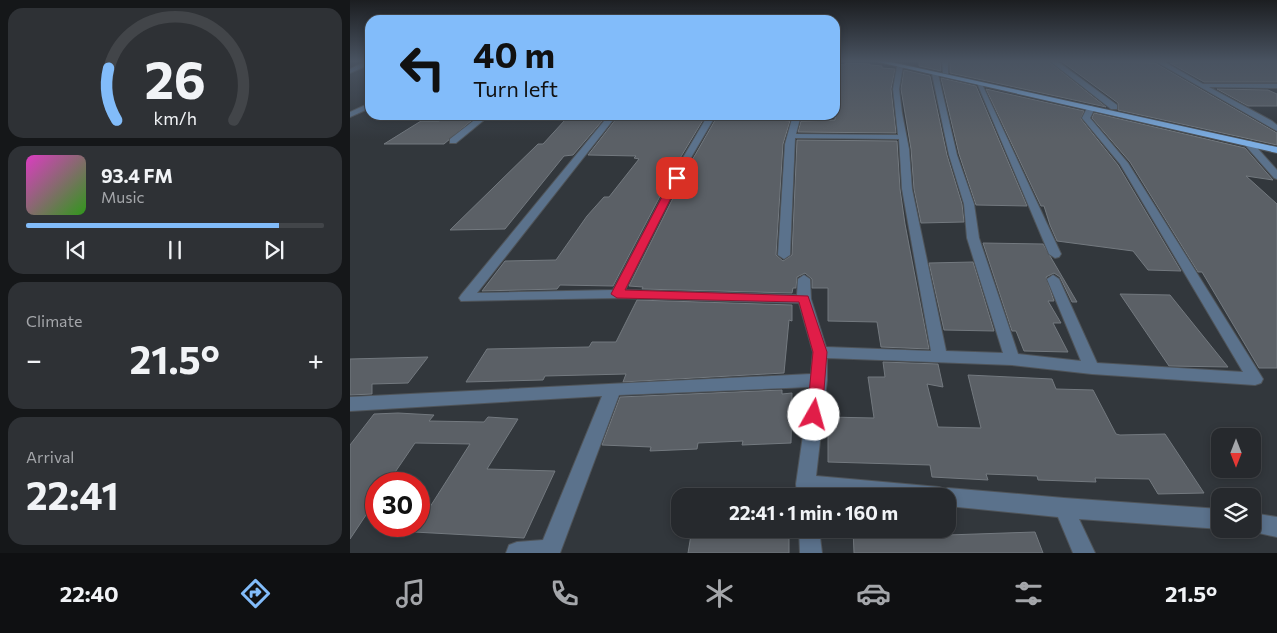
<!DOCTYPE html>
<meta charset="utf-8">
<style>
body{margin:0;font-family:Commissioner,sans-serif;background:#2e3135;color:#f1f3f6;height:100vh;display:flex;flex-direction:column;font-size:19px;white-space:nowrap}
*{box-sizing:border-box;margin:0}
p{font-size:16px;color:#a4a6aa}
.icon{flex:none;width:28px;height:28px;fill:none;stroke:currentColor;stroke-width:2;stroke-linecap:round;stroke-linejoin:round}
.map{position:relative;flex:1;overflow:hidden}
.drawer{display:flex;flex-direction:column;gap:8px;padding:8px;background:#151719;width:350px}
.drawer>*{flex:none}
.hud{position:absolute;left:15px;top:15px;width:475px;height:105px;border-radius:15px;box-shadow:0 2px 8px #0003,0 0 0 1px #424549;background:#82bcfa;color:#111;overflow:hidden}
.needle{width:32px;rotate:180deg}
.tools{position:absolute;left:861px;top:428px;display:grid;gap:10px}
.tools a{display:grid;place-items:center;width:50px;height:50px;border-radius:10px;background:#26292d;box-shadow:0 2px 8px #0003,0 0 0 1px #424549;font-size:25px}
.speed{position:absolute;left:15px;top:472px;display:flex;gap:10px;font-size:25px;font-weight:700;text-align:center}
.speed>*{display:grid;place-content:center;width:65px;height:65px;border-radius:50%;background:#26292d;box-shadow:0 2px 8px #0003,0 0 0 1px #424549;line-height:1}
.speed .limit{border:8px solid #d22;background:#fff;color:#111}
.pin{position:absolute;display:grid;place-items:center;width:42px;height:42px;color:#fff;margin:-21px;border-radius:10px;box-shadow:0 2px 8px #0006}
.me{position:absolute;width:55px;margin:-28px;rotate:7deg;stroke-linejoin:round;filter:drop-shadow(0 0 4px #0008)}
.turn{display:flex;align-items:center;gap:18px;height:105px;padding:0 25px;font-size:22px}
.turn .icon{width:65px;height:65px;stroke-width:2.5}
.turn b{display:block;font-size:35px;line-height:42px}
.big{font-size:38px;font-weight:700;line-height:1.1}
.drawer .tile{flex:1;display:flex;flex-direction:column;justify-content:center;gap:8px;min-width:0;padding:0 18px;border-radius:15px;background:#2e3135}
.drawer .dial{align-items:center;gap:0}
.dial svg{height:130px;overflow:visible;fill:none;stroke:#424549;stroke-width:7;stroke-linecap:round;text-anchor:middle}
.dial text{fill:#f1f3f6;stroke:none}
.song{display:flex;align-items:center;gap:15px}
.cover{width:60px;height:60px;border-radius:8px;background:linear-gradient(135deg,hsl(310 70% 55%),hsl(110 70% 35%))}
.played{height:5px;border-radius:2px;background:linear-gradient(90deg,#82bcfa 85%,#424549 85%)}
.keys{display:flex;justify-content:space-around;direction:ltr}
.heat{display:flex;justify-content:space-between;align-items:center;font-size:28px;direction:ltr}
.trip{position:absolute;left:321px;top:488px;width:285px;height:50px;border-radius:15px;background:#26292d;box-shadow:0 2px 8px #0003,0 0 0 1px #424549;font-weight:700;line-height:50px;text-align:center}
.dock{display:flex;height:80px;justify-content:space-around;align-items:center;background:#0f1012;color:#a4a6aa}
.dock .icon{width:35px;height:35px}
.dock .active{color:#82bcfa}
.dock b{font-size:22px;color:#f1f3f6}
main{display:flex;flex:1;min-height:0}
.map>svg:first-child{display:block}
</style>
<main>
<section class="drawer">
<div class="tile dial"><svg viewBox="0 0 100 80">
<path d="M14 69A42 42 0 1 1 86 69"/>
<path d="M14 69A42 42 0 0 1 9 37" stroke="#82bcfa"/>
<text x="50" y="56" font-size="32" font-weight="700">26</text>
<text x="50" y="72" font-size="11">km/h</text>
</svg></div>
<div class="tile">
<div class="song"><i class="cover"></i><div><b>93.4 FM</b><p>Music</p></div></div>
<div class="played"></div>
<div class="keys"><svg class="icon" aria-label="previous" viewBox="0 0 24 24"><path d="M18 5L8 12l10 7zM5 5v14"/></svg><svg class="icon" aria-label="pause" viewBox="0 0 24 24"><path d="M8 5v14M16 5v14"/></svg><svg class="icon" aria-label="next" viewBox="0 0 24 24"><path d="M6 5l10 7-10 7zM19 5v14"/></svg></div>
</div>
<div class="tile"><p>Climate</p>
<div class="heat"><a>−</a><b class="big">21.5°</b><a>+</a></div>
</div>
<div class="tile"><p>Arrival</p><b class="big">22:41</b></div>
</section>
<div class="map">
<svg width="927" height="553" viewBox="0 0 927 553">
<rect width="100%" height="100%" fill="#32373c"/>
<g fill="#5b6066" stroke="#73797f">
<polygon points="569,61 590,61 591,71 569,66"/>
<polygon points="600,61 698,61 756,107 600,73"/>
<polygon points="711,61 805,63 927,133 927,145 768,110 768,103"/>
<polygon points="927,61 927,82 854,82 820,63"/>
<polygon points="495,63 520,64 520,65 532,66 532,68 545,69 541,89 546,133 448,132 451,121 485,120 485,64 495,65"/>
<polygon points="554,70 580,76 597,155 612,204 614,222 571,223 564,189 561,149 551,89"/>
<polygon points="591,78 626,86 677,206 626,205 609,154"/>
<polygon points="636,89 734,111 731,119 768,165 831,271 798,270 783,251 707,241 700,225 694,206 691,206"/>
<polygon points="867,89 918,90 927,94 927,106 898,106"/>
<polygon points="744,113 895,148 923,180 896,176 927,204 927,368 909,368 852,272 848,272 780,162 742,118"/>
<polygon points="97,115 128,115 94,144 34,144 71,121 89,121"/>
<polygon points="279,115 356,115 329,160 263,286 210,285 207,289 132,291 155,261 206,260 237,216 254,197 259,197 289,159 284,158 286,156 238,155 266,119 275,119"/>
<polygon points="368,115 430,115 429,120 440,121 433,144 426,255 433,261 442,255 447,140 547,141 550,189 555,224 579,349 531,347 527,322 478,321 478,288 462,288 462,279 455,273 447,277 446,288 443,288 442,293 292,289 293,287 279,286 341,162"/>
<polygon points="215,120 253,120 223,155 214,156 155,229 100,230 188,144 193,144"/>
<polygon points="633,243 693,244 727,302 722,302 710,277 704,273 696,277 704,301 698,301 711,323 703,323 718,352 674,351 666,331 662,331"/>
<polygon points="623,262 644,331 594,330 579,263"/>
<polygon points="770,294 820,295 878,367 819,366"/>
<polygon points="287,300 442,305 442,321 439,320 434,373 273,382 276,374 195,376 193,380 116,382 137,349 239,347 242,342 266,342"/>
<polygon points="78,357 58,383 22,384 22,394 0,395 0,359"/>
<polygon points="533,362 588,364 593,387 577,384 588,427 631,428 618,375 702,379 706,389 743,390 766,434 770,435 815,434 854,493 808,494 799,479 745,478 746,482 688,480 687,476 636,474 638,480 582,477 580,465 478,462 478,417 524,418 518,377 535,377"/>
<polygon points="432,390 432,394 442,393 441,443 392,445 393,441 348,443 347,449 300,451 301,447 252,445 270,397"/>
<polygon points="48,413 84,415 79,421 134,422 138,417 168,419 137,469 205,471 174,538 64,532 120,444 65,443 37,484 26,484 26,500 0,539 0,445 24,414"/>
<polygon points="342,529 439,529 439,553 338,553"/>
<polygon points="503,529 596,529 597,535 685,532 693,553 504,553"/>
</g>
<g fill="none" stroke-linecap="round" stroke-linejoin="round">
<defs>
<g id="minor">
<polygon points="17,61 20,61 20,64 0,73 0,69"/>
<polygon points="592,61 598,61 598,74 593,73"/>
<polygon points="700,61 707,61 767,105 767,109 761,109"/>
<polygon points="805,61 813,61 853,84 927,84 927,88 859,87 922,121 927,125 927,131"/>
<polygon points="550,64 553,66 549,89 552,113 559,149 562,189 596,351 653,353 617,238 614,204 599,155 582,74 585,72 588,74 607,155 624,204 629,238 668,354 731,361 697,279 703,275 709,279 747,363 893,372 770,164 732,118 738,106 741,106 745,108 740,118 778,163 913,379 911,383 905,385 742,374 662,365 477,358 477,380 466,476 589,487 595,489 598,488 714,498 870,509 871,529 729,519 745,553 723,553 708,517 598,506 598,496 491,496 467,494 467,496 447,496 446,484 460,387 269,395 210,553 156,553 159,545 167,542 193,540 252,396 0,411 0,397 461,374 463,352 449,303 267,298 111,301 109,298 111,295 259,115 267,115 127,293 263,290 331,161 358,115 366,115 339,161 275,290 447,295 448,279 454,275 460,279 461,299 476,347 581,351 552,189 549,139 445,138 440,255 434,259 428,255 435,144 443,115 451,115 446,134 548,135 543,89 547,66"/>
<polygon points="627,83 632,84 711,254 709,257 705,258 699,254"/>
<polygon points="20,103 20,108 0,117 0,112"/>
<polygon points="131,115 140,115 106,143 100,143 100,139"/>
<polygon points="895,141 901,141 927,170 927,179 924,178 895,145"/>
<polygon points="902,513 927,517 927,537 895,530 894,529 902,529"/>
<polygon points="449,529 469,529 472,553 450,553"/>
</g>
<polygon id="primary" points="524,61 536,61 927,147 927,153"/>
</defs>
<use href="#minor" stroke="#4f5459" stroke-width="2"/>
<use href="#primary" stroke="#4f5459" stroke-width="2"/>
<use href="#minor" fill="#5b728c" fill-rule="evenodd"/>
<use href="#primary" fill="#7cade2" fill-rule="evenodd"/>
</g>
<linearGradient id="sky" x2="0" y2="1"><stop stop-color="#1c1e21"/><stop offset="0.44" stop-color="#495361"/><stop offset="1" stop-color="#495361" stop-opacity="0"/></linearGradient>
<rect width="927" height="139" fill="url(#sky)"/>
<polygon fill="#e11d48" stroke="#92132f" points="327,175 331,178 275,290 458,296 477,352 472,415 470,419 464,421 459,419 457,415 463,352 449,302 267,298 261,294 322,178"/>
</svg>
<div class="tools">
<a><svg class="needle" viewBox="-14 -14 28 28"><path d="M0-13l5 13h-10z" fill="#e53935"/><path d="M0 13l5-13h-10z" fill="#a4a6aa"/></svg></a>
<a><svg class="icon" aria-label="layers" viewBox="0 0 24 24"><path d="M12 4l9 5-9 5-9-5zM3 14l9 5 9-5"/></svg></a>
</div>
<div class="speed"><div class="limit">30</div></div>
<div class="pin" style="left:327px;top:178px;background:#d93025"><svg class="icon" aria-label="arrive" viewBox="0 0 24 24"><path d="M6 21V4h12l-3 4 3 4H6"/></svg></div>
<svg class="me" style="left:464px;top:415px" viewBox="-20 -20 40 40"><circle r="19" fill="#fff"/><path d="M0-13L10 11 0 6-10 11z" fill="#e11d48"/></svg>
<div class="trip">22:41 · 1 min · 160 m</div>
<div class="hud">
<div class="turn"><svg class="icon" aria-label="left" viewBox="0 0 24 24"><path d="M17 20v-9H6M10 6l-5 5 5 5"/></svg><div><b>40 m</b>Turn left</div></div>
</div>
</div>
</main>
<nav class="dock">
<b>22:40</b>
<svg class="icon active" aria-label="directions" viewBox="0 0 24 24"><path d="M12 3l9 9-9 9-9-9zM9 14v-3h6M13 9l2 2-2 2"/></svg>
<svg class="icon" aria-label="music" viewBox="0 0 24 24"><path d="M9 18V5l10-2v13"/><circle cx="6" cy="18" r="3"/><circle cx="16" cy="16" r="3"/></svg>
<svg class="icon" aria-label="phone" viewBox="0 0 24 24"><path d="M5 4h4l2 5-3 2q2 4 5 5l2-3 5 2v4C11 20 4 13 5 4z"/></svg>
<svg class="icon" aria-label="climate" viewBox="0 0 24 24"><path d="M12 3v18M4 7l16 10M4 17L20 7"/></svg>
<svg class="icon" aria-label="car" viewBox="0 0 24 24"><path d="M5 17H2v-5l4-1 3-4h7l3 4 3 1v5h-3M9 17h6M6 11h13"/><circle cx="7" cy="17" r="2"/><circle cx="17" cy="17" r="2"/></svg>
<svg class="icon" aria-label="filters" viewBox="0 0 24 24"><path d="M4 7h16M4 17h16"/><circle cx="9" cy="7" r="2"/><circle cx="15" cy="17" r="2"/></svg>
<b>21.5°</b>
</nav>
